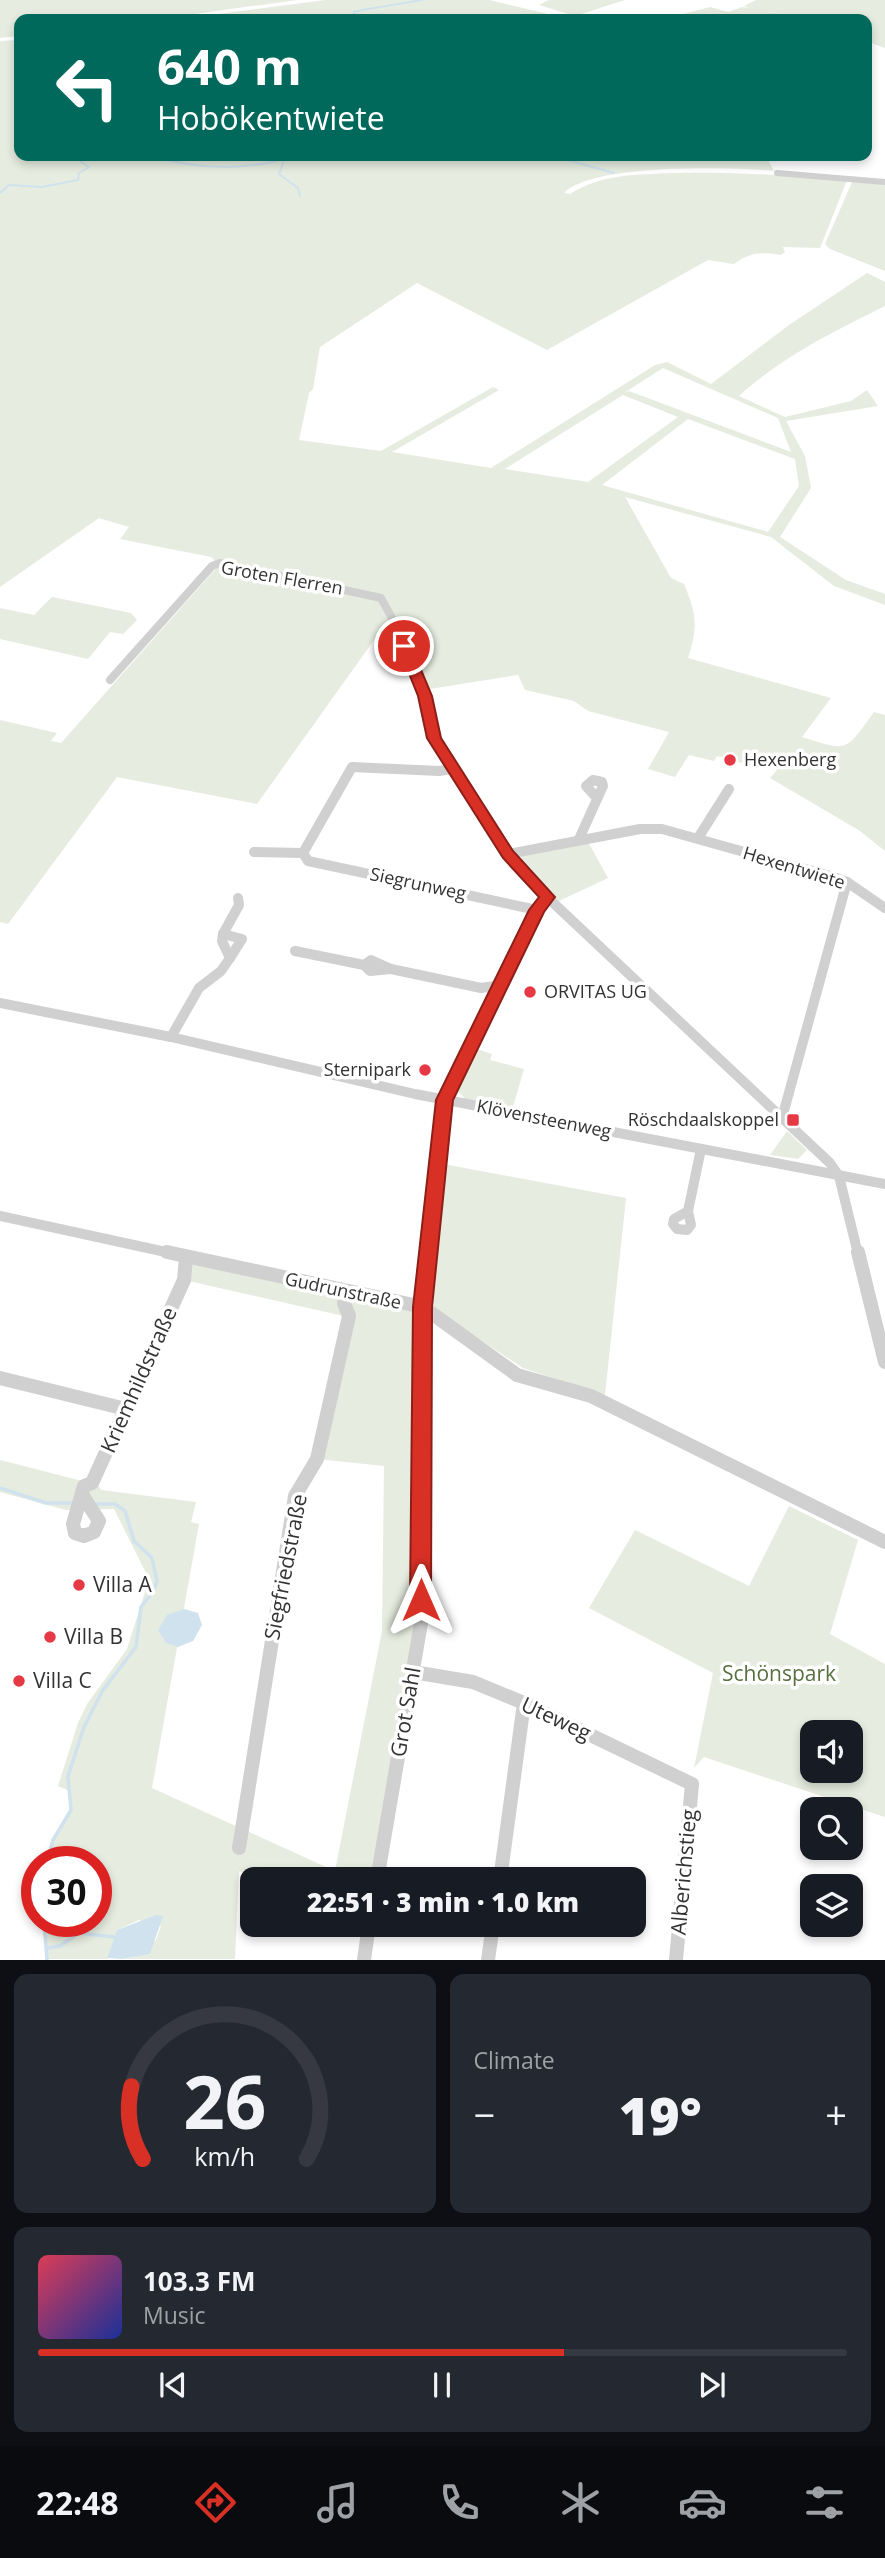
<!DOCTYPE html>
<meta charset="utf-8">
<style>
body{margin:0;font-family:"Open Sans",sans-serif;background:#242831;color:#f1f3f6;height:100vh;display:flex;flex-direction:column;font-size:26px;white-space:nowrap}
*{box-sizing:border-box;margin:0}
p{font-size:23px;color:#9ea1a6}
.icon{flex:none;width:38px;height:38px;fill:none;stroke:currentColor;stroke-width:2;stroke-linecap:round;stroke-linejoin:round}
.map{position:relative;height:1960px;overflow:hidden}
.panel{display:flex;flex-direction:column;gap:14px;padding:14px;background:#0d0f14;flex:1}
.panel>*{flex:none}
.top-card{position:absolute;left:14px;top:14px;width:858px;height:147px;border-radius:14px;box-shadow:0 4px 10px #0003;background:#00695c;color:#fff;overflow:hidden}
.fabs{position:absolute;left:800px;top:1720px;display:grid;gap:14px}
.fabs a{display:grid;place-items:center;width:63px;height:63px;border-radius:14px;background:#171b24;box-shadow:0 4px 10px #0003;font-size:35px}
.speed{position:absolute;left:21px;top:1846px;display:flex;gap:14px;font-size:35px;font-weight:700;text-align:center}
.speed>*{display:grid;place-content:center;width:91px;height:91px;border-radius:50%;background:#171b24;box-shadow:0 4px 10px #0003;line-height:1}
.speed .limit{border:10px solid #d22;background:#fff;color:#111}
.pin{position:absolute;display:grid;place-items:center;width:60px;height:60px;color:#fff;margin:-30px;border:4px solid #fff;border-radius:50%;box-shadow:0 2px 7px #0007}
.me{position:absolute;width:77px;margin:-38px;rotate:0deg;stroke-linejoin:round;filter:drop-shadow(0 0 5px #0008)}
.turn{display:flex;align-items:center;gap:24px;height:147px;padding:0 28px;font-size:32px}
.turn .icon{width:91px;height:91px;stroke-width:2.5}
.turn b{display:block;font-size:49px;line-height:60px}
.big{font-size:52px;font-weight:800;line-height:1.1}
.panel .tile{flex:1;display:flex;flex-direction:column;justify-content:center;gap:10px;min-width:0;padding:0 24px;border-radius:14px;background:#242831}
.panel .dial{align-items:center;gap:0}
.dial svg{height:182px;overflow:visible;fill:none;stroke:#363941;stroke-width:7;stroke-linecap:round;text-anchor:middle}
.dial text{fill:#f1f3f6;stroke:none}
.song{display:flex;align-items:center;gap:21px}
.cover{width:84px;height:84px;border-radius:10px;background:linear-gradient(135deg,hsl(350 70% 55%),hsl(230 70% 35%))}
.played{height:7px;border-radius:4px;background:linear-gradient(90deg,#d93025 65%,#363941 65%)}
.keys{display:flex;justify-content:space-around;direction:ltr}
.heat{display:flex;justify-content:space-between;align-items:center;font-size:38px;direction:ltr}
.panel .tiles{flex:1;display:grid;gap:14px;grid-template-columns:1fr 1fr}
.tile:last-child{grid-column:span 2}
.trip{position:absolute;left:240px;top:1867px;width:406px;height:70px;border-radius:14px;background:#171b24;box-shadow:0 4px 10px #0003;font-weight:800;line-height:70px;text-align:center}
.dock{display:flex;height:112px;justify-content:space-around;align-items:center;background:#090b0e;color:#9ea1a6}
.dock .icon{width:49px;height:49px}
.dock .current{color:#d93025}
.dock b{font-size:32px;color:#f1f3f6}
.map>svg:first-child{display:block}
</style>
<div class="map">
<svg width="885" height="1960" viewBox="0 0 885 1960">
<rect width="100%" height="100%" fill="#fff"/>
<g fill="#e6ecdf" fill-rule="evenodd">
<polygon points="0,0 297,0 158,19 19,19 19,36 0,38"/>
<polygon points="325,0 489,0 569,19 181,19"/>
<polygon points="549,0 625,0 575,16 539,5"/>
<polygon points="756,0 885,0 885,48 866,41 866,19 807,19 757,9 803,19 664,19 710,7 728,12 742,7 749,8 744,6"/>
<path d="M19,40v116h747l8,15c-42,-4 -181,-8 -210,22l6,1c33,-21 67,-19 104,-21 58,-1 115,2 173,7l-27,68 -37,-1 2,5 -4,3c-20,-3 -31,-3 -47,9l-26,-4 -161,90 -130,-67 -97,64 -7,42 -4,4 -10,47 82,11 112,-64 6,3 -107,62 99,16 164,-103 12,-3 44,22 78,-59 78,-52 18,9v24c-52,26 -102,50 -146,90l46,21 66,-16 16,-11 11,16 -92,15 19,35 6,32 -31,49 66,43 39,14v11l-51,-19 -63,-49 -146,-40 46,81 13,6c13,31 14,43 4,74l143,40 -29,39c47,15 43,15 72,-25l11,3v136l-25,-20 -90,-53 7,-8 -29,-9 -2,3 -29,-8 -3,5 -25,-6 -14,22 -27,-8 21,-37 -81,-21 -14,-10 -49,-11 -7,-15 -101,16 -28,-66 -5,1 -127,178 -140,-27 -109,147 -8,-2v-202l57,13 -6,8 10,2 158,-178 -8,-8 -91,-18 9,-12 -30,-9 -99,69v-546zM663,368l115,50 13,34 -162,-61 -5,2zM623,395l55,22 -90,65 -83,-13zM688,419l107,40 4,27 -31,46 -166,-47z"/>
<polygon points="853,180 885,183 885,271 830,249 825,244"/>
<polygon points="52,597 131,613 137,620 123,634 110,632 88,659 0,639 0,608 34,615"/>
<polygon points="587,840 608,878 559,901 520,860 523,855"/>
<polygon points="477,1049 492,1054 490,1060 524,1069 513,1107 465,1099 457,1090"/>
<polygon points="787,1131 807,1150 798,1159 770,1155"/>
<polygon points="443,1164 626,1198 605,1395 523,1368 437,1311 427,1293"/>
<polygon points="186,1258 423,1307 421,1623 377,1879 259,1879 239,1871 235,1959 122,1959 135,1957 156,1940 161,1926 139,1920 117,1930 107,1958 109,1959 47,1959 44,1922 96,1922 96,1862 47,1862 53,1840 71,1810 69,1791 58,1786 78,1723 87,1704 127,1649 149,1579 114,1509 66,1510 0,1492 0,1460 98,1485 101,1490 196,1502 191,1522 199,1524 152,1788 335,1871 382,1631 384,1466 317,1459 348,1317 184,1280"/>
<path d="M789,1506l69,34 -28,94 55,30v153l-181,-60 -10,11 19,-95 -124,-65 46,-78 114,56zM812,1732h38v39h-38z"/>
</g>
<g fill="#cfe2ee">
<polygon points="184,1609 198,1613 202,1625 193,1641 178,1647 166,1643 158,1630 167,1615"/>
<polygon points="156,1915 163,1916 150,1954 122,1959 107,1958 117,1930"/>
</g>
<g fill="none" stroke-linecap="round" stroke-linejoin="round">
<g stroke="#cfe2ee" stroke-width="2">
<polyline points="354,19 354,12 362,10 422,0"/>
<path d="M153,156c44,14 97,15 141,0"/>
<polyline points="553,156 614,173"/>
<polyline points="284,160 279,174 298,188 300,196"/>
<polyline points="0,193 9,185 42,187 78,180 79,173 89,167 72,156"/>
</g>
<g stroke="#cfe2ee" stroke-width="3.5">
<polyline points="0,1488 46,1503 75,1503"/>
<polyline points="47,1862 53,1840 71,1810 68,1776 84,1727 103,1690 136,1647 141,1607 153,1592 157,1581 152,1558 134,1541 125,1511 115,1504 96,1504"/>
<polyline points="44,1922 47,1960"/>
<polyline points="48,1948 60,1946 79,1933 114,1937"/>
</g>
<polyline stroke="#d0d0d0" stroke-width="6" points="777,173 885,182"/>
<path stroke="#d0d0d0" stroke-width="8" d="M110,680l102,-114 8,-3 161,35c21,37 40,78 49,119"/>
<g stroke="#d0d0d0" stroke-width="10">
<polyline points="429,715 434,738 508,854 547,897 830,1163 839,1176 858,1254"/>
<polyline points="698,838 729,789"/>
<polyline points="579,839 603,786 602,782 593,780 586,786 597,798"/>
<polyline points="254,852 303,853"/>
<polyline points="303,853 308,861 537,910"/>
<polyline points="303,853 352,767 439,771 452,769"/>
<polyline points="508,854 640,829 662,829 834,877 847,882 885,908"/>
<polygon points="223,934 242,939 230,958 222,941"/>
<polyline points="223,934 239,905 238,898"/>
<polyline points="295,951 364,965"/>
<polygon points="371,960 391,969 370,971 364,965"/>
<polyline points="391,969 481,988 502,985"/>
<polyline points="0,1003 171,1037 415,1094 885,1184"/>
<polyline points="171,1037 199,988 221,971 230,958"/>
<polyline points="782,1118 847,882"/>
<polygon points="688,1211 691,1225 687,1230 677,1229 673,1224 674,1219"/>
<polyline points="688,1211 701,1149"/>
<polyline points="0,1216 175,1254"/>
<polyline points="428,1254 444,1100 537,910 547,897"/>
</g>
<g stroke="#d0d0d0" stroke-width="14">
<polyline points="167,1252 423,1307 517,1375 591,1396 885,1542"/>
<polyline points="858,1252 885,1362"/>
<polyline points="0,1378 126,1409"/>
<polyline points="83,1496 99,1521 94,1532 84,1536 75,1533 73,1524 84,1486 92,1483 184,1280 186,1258"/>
<polyline points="413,1672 473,1682 524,1703 692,1784 676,1960"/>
<polyline points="239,1848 295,1496 317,1459 349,1316 344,1303 346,1292"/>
<polyline points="377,1880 421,1623 423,1307 429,1252"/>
<polyline points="500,1880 524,1703"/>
<polyline points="364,1960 369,1925"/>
<polyline points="488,1960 493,1925"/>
</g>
</g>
<polygon fill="#d93025" stroke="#8d1f18" stroke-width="2" points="404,642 411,646 432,696 441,738 513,851 555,897 544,912 453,1100 432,1307 431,1600 428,1607 421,1610 413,1607 410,1600 413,1307 436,1100 529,910 539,897 503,858 427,738 418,696 398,646"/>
<g fill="#e63946" stroke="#fff" stroke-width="2.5">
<circle cx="730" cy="760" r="7"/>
<circle cx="530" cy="992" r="7"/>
<circle cx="425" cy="1070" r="7"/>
<rect x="786" y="1113" width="14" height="14" rx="3.5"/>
<circle cx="79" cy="1585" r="7"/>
<circle cx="50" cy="1637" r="7"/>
<circle cx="19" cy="1681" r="7"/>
</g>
<g text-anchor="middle" stroke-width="7" stroke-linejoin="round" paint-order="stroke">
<g font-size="18" fill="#333" stroke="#fff">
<text transform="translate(282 578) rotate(10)" y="6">Groten Flerren</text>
<text transform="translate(794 868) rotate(17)" y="6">Hexentwiete</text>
<text transform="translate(418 884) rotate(12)" y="6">Siegrunweg</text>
<text transform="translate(544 1119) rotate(11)" y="6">Klövensteenweg</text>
<text transform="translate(343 1291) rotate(12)" y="6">Gudrunstraße</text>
</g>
<g font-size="18" fill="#333" stroke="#fff" text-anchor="start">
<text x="744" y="766">Hexenberg</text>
<text x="544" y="998">ORVITAS UG</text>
<text x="411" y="1076" text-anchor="end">Sternipark</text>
<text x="779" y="1126" text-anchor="end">Röschdaalskoppel</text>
</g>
<g font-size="21" fill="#333" stroke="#fff">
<text transform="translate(139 1380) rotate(-66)" y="7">Kriemhildstraße</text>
<text transform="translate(286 1567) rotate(-79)" y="7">Siegfriedstraße</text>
<text transform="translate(406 1712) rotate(-80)" y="7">Grot Sahl</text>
<text transform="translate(556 1719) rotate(25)" y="7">Uteweg</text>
<text transform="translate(684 1872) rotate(-85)" y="7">Alberichstieg</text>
</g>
<g font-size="21" fill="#333" stroke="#fff" text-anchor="start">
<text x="93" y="1592">Villa A</text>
<text x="64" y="1644">Villa B</text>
<text x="33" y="1688">Villa C</text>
</g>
<g font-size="21" fill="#56703f" stroke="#fff">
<text x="779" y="1681">Schönspark</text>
</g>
</g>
</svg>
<div class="fabs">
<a><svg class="icon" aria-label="sound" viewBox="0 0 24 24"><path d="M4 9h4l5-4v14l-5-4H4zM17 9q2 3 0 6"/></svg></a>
<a><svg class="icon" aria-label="search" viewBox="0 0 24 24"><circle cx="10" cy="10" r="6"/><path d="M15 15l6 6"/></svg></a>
<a><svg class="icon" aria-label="layers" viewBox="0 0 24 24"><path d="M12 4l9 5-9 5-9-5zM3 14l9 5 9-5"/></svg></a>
</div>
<div class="speed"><div class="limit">30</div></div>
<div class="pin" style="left:404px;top:646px;background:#d93025"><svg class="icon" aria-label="arrive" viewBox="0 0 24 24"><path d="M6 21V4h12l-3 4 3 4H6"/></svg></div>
<svg class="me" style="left:421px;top:1600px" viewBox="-20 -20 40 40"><path d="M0-17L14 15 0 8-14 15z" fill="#d93025" stroke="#fff" stroke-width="4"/></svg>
<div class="trip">22:51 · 3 min · 1.0 km</div>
<div class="top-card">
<div class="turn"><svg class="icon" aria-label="left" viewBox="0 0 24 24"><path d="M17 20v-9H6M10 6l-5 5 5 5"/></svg><div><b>640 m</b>Hobökentwiete</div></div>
</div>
</div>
<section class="panel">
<div class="tiles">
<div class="tile dial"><svg viewBox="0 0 100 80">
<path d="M14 69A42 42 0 1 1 86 69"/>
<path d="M14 69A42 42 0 0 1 9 37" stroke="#d93025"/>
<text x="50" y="56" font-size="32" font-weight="700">26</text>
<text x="50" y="72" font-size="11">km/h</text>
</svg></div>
<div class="tile"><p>Climate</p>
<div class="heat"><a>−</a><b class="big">19°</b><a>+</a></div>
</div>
<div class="tile">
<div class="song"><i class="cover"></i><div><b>103.3 FM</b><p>Music</p></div></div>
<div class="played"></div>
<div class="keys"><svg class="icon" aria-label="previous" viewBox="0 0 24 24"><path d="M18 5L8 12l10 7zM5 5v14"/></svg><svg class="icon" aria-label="pause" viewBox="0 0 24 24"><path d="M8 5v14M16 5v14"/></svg><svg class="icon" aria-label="next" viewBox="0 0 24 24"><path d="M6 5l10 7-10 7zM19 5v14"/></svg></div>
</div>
</div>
</section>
<nav class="dock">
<b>22:48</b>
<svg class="icon current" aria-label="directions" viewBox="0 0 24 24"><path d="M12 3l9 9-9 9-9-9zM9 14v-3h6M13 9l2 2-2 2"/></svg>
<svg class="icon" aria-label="music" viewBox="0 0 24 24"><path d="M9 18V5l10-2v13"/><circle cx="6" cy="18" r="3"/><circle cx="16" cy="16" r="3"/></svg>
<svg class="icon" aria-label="phone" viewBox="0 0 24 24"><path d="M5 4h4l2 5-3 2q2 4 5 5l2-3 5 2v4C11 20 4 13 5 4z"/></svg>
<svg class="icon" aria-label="climate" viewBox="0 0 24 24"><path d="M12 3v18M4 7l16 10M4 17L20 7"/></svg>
<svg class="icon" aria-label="car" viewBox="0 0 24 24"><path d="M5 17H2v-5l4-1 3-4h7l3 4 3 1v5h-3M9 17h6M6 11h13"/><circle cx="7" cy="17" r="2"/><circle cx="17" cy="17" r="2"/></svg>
<svg class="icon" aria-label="filters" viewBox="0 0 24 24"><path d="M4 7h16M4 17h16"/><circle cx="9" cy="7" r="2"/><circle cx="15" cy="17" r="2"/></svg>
</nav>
